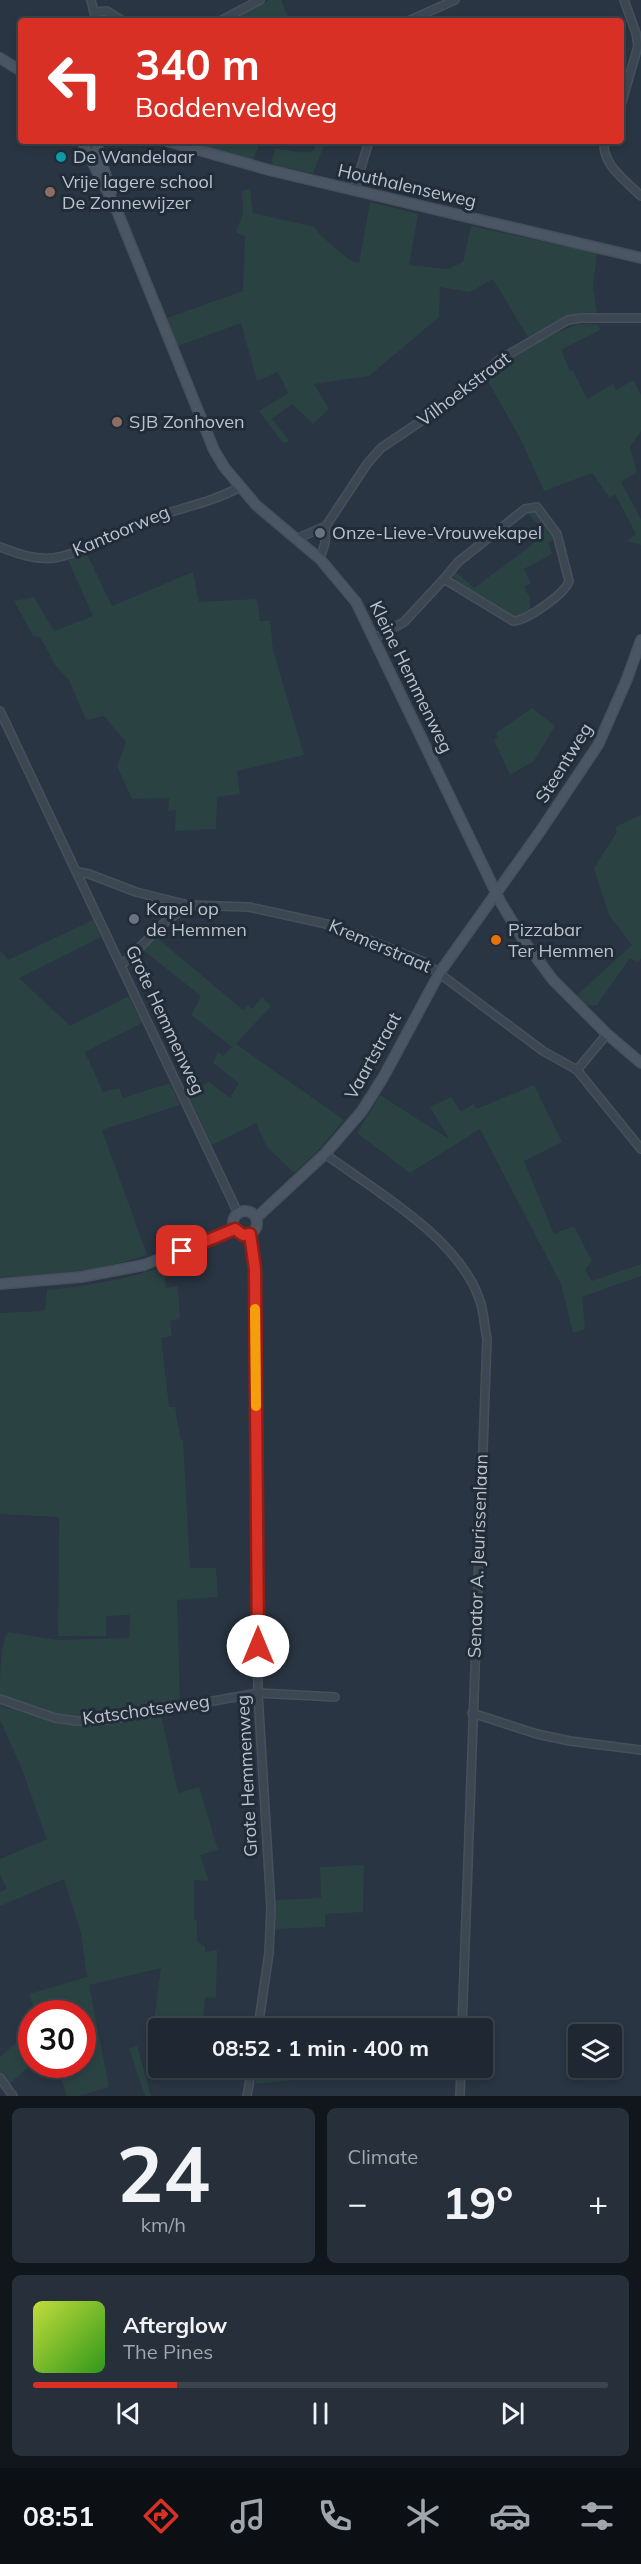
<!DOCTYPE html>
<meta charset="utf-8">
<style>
body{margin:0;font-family:Mulish,sans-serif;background:#27303a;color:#f1f3f6;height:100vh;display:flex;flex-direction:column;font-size:22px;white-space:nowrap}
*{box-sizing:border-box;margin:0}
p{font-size:20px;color:#a1a6ac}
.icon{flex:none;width:33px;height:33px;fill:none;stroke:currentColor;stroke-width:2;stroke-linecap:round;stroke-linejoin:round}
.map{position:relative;height:2096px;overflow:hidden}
.details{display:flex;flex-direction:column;gap:12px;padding:12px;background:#11161c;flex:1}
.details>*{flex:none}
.top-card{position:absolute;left:18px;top:18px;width:606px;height:126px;border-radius:6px;box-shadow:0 3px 9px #0003,0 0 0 2px #3c444d;background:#d93025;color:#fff;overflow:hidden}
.fabs{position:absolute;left:568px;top:2024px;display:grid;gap:12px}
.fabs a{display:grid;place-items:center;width:54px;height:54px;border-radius:6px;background:#1f2832;box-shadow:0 3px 9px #0003,0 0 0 2px #3c444d;font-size:30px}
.speed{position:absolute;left:18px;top:2000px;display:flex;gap:12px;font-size:30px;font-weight:700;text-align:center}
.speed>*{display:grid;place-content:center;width:78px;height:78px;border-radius:50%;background:#1f2832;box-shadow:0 3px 9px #0003,0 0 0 2px #3c444d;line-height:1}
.speed .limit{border:9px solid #d22;background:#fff;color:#111}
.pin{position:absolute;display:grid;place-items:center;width:51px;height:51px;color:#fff;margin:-26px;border-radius:12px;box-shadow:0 3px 9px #0006}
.me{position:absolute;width:66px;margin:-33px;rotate:0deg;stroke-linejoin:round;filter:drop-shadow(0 0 4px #0008)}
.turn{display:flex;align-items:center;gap:21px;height:126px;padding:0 18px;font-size:27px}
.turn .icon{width:78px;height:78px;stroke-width:2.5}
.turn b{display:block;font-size:42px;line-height:51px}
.big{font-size:45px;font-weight:700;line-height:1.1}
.details .widget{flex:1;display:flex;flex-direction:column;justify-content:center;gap:9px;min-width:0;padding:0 21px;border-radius:9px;background:#27303a}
.details .dial{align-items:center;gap:0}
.dial b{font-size:78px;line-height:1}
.song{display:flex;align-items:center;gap:18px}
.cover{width:72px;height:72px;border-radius:9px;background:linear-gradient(135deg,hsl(70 70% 55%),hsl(110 70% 35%))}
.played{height:6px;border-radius:3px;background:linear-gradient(90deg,#d93025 25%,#3c444d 25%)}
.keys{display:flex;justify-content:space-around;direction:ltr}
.heat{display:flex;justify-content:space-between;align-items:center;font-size:33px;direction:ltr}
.details .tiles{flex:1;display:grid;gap:12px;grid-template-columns:1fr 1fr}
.widget:last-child{grid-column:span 2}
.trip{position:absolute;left:148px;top:2018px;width:345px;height:60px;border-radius:6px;background:#1f2832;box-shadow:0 3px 9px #0003,0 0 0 2px #3c444d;font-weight:700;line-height:60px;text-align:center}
.tabs{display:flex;height:96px;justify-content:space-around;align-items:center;background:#0c1014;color:#a1a6ac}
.tabs .icon{width:42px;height:42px}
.tabs .current{color:#d93025}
.tabs b{font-size:27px;color:#f1f3f6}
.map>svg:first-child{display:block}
</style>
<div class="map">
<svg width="641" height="2096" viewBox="0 0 641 2096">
<rect width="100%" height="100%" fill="#293542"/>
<g fill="#2b4243">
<polygon points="269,0 281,0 290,21 230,21"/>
<polygon points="191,141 262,141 252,160"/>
<path d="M318,141h8l-13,32 -40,-8 -1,-5 3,-11c14,-1 25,6 38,2z"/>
<polygon points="250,189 253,213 315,227 318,233 349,260 359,263 370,202 418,214 409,265 448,269 463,262 471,226 597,253 593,287 597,314 568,316 529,339 493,279 470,292 440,287 439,317 369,376 314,384 329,409 313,424 292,404 272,419 289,441 283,443 259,411 288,393 278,372 257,381 241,323 178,346 167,318 243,291 245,237 236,232 243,213 242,191"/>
<path d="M580,324l19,1 1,5 -39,20 9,21 3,-1 14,29 26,-15 3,6 17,-10 8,15v36l-11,16 7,25 -16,10 20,37v26l-14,-4 9,-7 -21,-40 -5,4 -18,-25 -48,18 -24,-53 -35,-62c30,-21 59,-41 95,-52z"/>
<polygon points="527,511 536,511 555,539 548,542 552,554 524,569 531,583 524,587 530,598 530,611 516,619 457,584 453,574 455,571 474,588 532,545 543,532"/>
<polygon points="86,552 112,606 193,572 199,602 257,599 260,621 270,621 273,650 304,755 237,771 240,794 217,797 216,829 175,831 176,810 168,811 169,798 132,799 117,766 126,742 104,716 86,720 69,680 55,665 41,638 33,636 14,601 34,597 54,631 93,616 68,560"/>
<polygon points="532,708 555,726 534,761 510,775 494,740 498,738 496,733"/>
<polygon points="641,815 641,958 638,962 630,958 597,1005 585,1006 575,997 632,945 609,915 594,868 617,832 615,827"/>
<path d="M93,920l8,17 -82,41 51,48 59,-30 13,27 -57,29 18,40 16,-4 4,10 47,-15 10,22 -78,25 45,125c-48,16 -97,20 -147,22v-327l8,10z"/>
<polygon points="156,937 243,1010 248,1005 252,1009 262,997 271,1006 236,1044 344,1120 317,1152 294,1173 266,1146 256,1123 212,1145 187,1093 209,1082 230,1098 239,1083 213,1063 218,1052 223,1056 232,1047 191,1015 201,996 143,950"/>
<polygon points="534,1085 562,1142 524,1161 554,1234 574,1226 592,1261 585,1270 592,1281 641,1264 641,1276 582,1297 585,1329 573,1333 561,1284 480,1129 410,1173 357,1133 380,1095 449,1139 430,1107 451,1097 461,1112 473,1104 477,1109"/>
<path d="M164,1266l2,22 12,-2 2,33 -10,2 2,15 -11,2 8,69h6l5,29 3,5 7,127h26l2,29 -41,3 3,102 -21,3 19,88 21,-6 19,63 -18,5 9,26 -15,-1v39l3,2v20l8,6v5l12,-2 -1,48 -11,-1 -3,31h-43v37l-11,-11 3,-10 10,-76 -72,17 20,102 -30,9h-12l-11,-32h26v-51h-46l-7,-19 58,-17 -6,-44 -17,-54 -64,27v-14l7,-3 -7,-14v-16l47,-20 -26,-72 -21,-47v-15l11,4 4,-7 -15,-7c0,-17 0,-52 8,-63l50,8 71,-2 1,-23 -24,1v20h-48l1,-119 -59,-3v-201l45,-2 2,-21c40,-4 79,-10 117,-24z"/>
<polygon points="364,1865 363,1912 325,1914 325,1927 275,1929 275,1900 321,1898 320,1867"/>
<polygon points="31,2030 32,2064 9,2084 0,2073 0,2057"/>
<polygon points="137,2046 151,2096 145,2096 129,2049"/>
<polygon points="258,2067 367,2067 367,2073 255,2084"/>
</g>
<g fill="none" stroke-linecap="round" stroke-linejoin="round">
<defs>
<g id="street">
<polyline points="91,0 96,21"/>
<polyline points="95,12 107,11 123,21"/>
<polyline points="220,21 260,0"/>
<polyline points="408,21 455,0"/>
<polyline points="621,105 638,46 636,33 624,0"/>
<path d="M604,141c-2,24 21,39 37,55"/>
<polyline points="354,191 369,141"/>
<polyline points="296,539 326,526 367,464 381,448 451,401 499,360 568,320 582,318 641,318"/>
<path d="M0,547c18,7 35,13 54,11 31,-5 61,-26 90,-37 31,-12 67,-18 96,-34"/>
<polyline points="320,559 325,543 326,526"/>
<path d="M375,638l29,-16 40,-43 69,42c13,0 52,-27 56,-40l-12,-47 -20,-27 -12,2 -67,53 -14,17"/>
<polyline points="0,711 238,1213"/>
<polyline points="78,872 89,874 136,892 188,905 249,907 331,925 424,962 543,1051 577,1070 641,1149"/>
<polyline points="121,966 163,924 188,905"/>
<polyline points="577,1070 607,1034"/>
<path d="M325,1154c51,37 132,83 154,144 5,12 5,28 8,41l-25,689"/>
<polyline points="250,1234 255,1269 258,1693 271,1908 269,1953 258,2028"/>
<polyline points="0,1699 55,1718 77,1721 107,1720 258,1693 335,1697"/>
<polyline points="472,1713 537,1734 570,1741 641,1750"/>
<polyline points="0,2078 13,2096"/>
<polyline points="247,2096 252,2067"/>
<polyline points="460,2096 461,2067"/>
</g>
<g id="secondary">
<polyline points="0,58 21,71"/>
<polyline points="97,141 98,151 111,192"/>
<polyline points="167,141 269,170 641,258"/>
<polyline points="84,146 115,206 214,450 224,467 256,505 320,559 356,602 501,903 524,941 553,980 607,1034 641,1063"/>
<circle cx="245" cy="1223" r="12"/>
<polyline points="256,1218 325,1154 362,1111 384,1076 440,972 539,833 598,745 627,679 641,640"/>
<polyline points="0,1284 81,1277 144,1265 235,1229"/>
</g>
</defs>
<use href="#street" stroke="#46505c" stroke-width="10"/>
<use href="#secondary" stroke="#46505c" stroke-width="12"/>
<use href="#street" stroke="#3d4752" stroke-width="7"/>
<use href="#secondary" stroke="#4b5665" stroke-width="9"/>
</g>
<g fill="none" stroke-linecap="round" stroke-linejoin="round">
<defs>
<polyline id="route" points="182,1251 235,1229 243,1235 250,1234 255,1269 258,1646"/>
</defs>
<use href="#route" stroke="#8d1f18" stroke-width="15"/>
<use href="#route" stroke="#d93025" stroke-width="10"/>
<polyline stroke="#f59e0b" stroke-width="10" points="255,1309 256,1406"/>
</g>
<circle fill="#0f9aa8" stroke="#212c38" stroke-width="2" cx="61" cy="157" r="6"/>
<g fill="#8d6e63" stroke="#212c38" stroke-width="2">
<circle cx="50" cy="192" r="6"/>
<circle cx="117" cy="422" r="6"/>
</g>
<g fill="#6b7280" stroke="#212c38" stroke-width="2">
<circle cx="320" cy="533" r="6"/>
<circle cx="134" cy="919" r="6"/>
</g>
<circle fill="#e8710a" stroke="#212c38" stroke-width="2" cx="496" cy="940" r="6"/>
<g text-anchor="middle" stroke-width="6" stroke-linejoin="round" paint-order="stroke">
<g font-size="18" fill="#bac2cc" stroke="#212c38" text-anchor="start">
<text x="73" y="163">De Wandelaar</text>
<text x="62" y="188">Vrije lagere school<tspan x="62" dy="21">De Zonnewijzer</tspan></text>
<text x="129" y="428">SJB Zonhoven</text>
<text x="332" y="539">Onze-Lieve-Vrouwekapel</text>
<text x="146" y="915">Kapel op<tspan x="146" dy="21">de Hemmen</tspan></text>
<text x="508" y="936">Pizzabar<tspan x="508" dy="21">Ter Hemmen</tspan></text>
</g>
<g font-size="18" fill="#bac2cc" stroke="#212c38">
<text transform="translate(407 186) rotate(13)" y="6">Houthalenseweg</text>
<text transform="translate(464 389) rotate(-37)" y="6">Vilhoekstraat</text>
<text transform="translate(121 531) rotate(-23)" y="6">Kantoorweg</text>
<text transform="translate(411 677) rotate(64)" y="6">Kleine Hemmenweg</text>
<text transform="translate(564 763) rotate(-58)" y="6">Steentweg</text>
<text transform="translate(380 946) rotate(23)" y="6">Kremerstraat</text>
<text transform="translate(165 1020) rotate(65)" y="6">Grote Hemmenweg</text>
<text transform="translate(373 1056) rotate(-61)" y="6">Vaartstraat</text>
<text transform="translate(478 1556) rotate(-88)" y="6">Senator A. Jeurissenlaan</text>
<text transform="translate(146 1710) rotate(-8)" y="6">Katschotseweg</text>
<text transform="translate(247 1776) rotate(-93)" y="6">Grote Hemmenweg</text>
</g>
</g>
</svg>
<div class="fabs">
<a><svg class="icon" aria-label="layers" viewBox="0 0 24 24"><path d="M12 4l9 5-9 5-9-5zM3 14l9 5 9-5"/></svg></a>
</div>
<div class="speed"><div class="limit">30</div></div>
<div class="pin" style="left:182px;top:1251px;background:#d93025"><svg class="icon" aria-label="arrive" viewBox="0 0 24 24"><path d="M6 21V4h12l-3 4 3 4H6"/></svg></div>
<svg class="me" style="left:258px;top:1646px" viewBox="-20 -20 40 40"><circle r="19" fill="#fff"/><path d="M0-13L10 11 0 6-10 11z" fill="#d93025"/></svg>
<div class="trip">08:52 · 1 min · 400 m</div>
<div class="top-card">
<div class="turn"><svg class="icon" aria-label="left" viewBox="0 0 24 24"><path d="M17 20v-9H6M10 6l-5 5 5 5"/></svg><div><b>340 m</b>Boddenveldweg</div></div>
</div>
</div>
<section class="details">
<div class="tiles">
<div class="widget dial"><b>24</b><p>km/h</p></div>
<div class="widget"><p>Climate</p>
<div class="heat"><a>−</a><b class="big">19°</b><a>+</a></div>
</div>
<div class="widget">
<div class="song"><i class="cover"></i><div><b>Afterglow</b><p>The Pines</p></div></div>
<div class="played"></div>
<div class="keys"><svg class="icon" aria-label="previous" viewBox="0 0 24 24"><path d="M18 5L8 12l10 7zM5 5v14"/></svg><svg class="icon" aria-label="pause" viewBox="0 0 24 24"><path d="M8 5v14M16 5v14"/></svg><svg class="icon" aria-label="next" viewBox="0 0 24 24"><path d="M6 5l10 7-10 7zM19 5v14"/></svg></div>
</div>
</div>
</section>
<nav class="tabs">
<b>08:51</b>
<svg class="icon current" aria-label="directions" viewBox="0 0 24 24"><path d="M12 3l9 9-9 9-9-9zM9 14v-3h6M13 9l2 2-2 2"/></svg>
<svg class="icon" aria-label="music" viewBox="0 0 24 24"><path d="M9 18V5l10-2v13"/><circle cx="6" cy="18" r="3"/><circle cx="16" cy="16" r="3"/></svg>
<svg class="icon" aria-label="phone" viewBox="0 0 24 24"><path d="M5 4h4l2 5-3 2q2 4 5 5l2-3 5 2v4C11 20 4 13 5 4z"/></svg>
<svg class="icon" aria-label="climate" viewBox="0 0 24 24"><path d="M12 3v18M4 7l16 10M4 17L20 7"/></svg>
<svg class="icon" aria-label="car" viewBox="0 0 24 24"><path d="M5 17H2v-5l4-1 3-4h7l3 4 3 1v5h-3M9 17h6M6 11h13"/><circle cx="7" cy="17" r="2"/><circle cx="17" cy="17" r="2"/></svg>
<svg class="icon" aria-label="filters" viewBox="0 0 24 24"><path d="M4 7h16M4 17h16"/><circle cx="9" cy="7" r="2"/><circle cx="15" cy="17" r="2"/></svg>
</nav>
